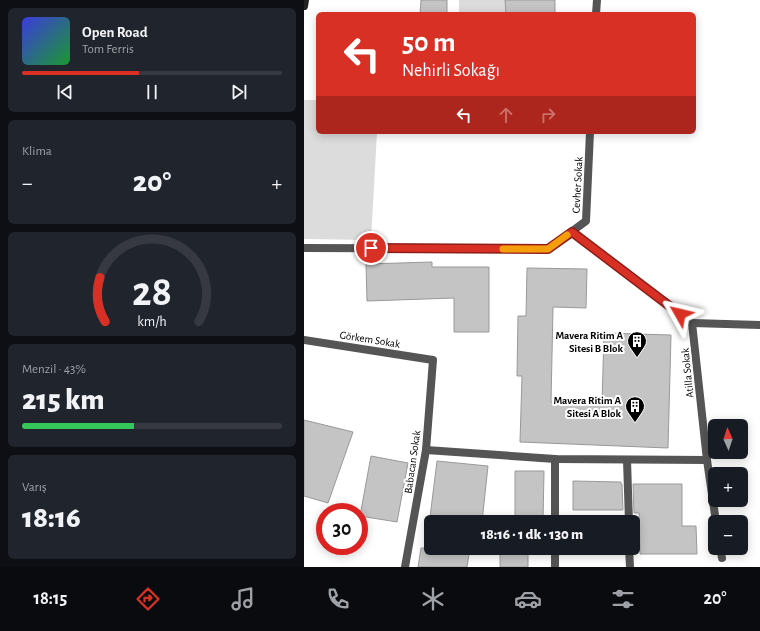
<!DOCTYPE html>
<html lang="tr">
<meta charset="utf-8">
<style>
body{margin:0;font-family:"Alegreya Sans",sans-serif;background:#20242c;color:#f1f3f6;height:100vh;display:flex;flex-direction:column;font-size:15px;white-space:nowrap}
*{box-sizing:border-box;margin:0}
p{font-size:13px;color:#9ea1a6}
.icon{flex:none;width:22px;height:22px;fill:none;stroke:currentColor;stroke-width:2;stroke-linecap:round;stroke-linejoin:round}
.map{position:relative;flex:1;overflow:hidden}
.panel{display:flex;flex-direction:column;gap:8px;padding:8px;background:#0d0f14;width:304px}
.panel>*{flex:none}
.guide{position:absolute;left:12px;top:12px;width:380px;height:122px;border-radius:6px;box-shadow:0 2px 10px #0003;background:#d93025;color:#fff;overflow:hidden}
.needle{width:26px;rotate:357deg}
.fabs{position:absolute;left:404px;top:419px;display:grid;gap:8px}
.fabs a{display:grid;place-items:center;width:40px;height:40px;border-radius:6px;background:#171b24;box-shadow:0 2px 10px #0003;font-size:20px}
.speed{position:absolute;left:12px;top:503px;display:flex;gap:8px;font-size:20px;font-weight:700;text-align:center}
.speed>*{display:grid;place-content:center;width:52px;height:52px;border-radius:50%;background:#171b24;box-shadow:0 2px 10px #0003;line-height:1}
.speed .limit{border:6px solid #d22;background:#fff;color:#111}
.pin{position:absolute;display:grid;place-items:center;width:34px;height:34px;color:#fff;margin:-17px;border:2px solid #fff;border-radius:50%;box-shadow:0 1px 4px #0007}
.me{position:absolute;width:44px;margin:-22px;rotate:307deg;stroke-linejoin:round;filter:drop-shadow(0 0 3px #0008)}
.turn{display:flex;align-items:center;gap:14px;height:84px;padding:0 20px;font-size:18px}
.turn .icon{width:52px;height:52px;stroke-width:2.5}
.turn b{display:block;font-size:28px;line-height:34px}
.lanes{display:flex;align-items:center;height:38px;padding:0 20px;background:#0003;justify-content:center;gap:20px;direction:ltr}
.lanes .off{opacity:.35}
.big{font-size:30px;font-weight:800;line-height:1.1}
.panel .card{flex:1;display:flex;flex-direction:column;justify-content:center;gap:6px;min-width:0;padding:0 14px;border-radius:6px;background:#20242c}
.panel .dial{align-items:center;gap:0}
.dial svg{height:104px;overflow:visible;fill:none;stroke:#363941;stroke-width:7;stroke-linecap:round;text-anchor:middle}
.dial text{fill:#f1f3f6;stroke:none}
.song{display:flex;align-items:center;gap:12px}
.cover{width:48px;height:48px;border-radius:6px;background:linear-gradient(135deg,hsl(240 70% 55%),hsl(130 70% 35%))}
.played{height:4px;border-radius:2px;background:linear-gradient(90deg,#d93025 45%,#363941 45%)}
.keys{display:flex;justify-content:space-around;direction:ltr}
.heat{display:flex;justify-content:space-between;align-items:center;font-size:22px;direction:ltr}
.charge{height:6px;border-radius:3px;background:linear-gradient(90deg,#34c759 43%,#363941 0)}
.trip{position:absolute;left:120px;top:515px;width:216px;height:40px;border-radius:6px;background:#171b24;box-shadow:0 2px 10px #0003;font-weight:800;line-height:40px;text-align:center}
.menu{display:flex;height:64px;justify-content:space-around;align-items:center;background:#090b0e;color:#9ea1a6}
.menu .icon{width:28px;height:28px}
.menu .active{color:#d93025}
.menu b{font-size:18px;color:#f1f3f6}
main{display:flex;flex:1;min-height:0}
.map>svg:first-child{display:block}
</style>
<main>
<section class="panel">
<div class="card">
<div class="song"><i class="cover"></i><div><b>Open Road</b><p>Tom Ferris</p></div></div>
<div class="played"></div>
<div class="keys"><svg class="icon" aria-label="previous" viewBox="0 0 24 24"><path d="M18 5L8 12l10 7zM5 5v14"/></svg><svg class="icon" aria-label="pause" viewBox="0 0 24 24"><path d="M8 5v14M16 5v14"/></svg><svg class="icon" aria-label="next" viewBox="0 0 24 24"><path d="M6 5l10 7-10 7zM19 5v14"/></svg></div>
</div>
<div class="card"><p>Klima</p>
<div class="heat"><a>−</a><b class="big">20°</b><a>+</a></div>
</div>
<div class="card dial"><svg viewBox="0 0 100 80">
<path d="M14 69A42 42 0 1 1 86 69"/>
<path d="M14 69A42 42 0 0 1 10 35" stroke="#d93025"/>
<text x="50" y="56" font-size="32" font-weight="700">28</text>
<text x="50" y="72" font-size="11">km/h</text>
</svg></div>
<div class="card"><p>Menzil · 43%</p><b class="big">215 km</b><div class="charge"></div></div>
<div class="card"><p>Varış</p><b class="big">18:16</b></div>
</section>
<div class="map">
<svg width="456" height="567" viewBox="0 0 456 567">
<rect width="100%" height="100%" fill="#fff"/>
<g fill="#dcdcdc">
<rect x="155" y="0" width="48" height="14"/>
<polygon points="0,100 14,100 14,132 73,132 67,240 0,239"/>
</g>
<g fill="#c4c4c4" stroke="#999">
<polygon points="117,0 143,0 143,14 116,14"/>
<polygon points="201,0 251,0 251,14 202,14"/>
<polygon points="128,262 128,267 185,267 185,332 150,332 150,298 63,301 62,264"/>
<polygon points="223,268 283,269 282,308 249,307 247,402 298,404 300,333 367,335 364,448 216,442 218,376 213,376 214,316 222,316"/>
<polygon points="0,420 49,432 24,503 0,496"/>
<polygon points="67,456 104,463 93,522 56,516"/>
<polygon points="133,461 184,466 178,522 126,517"/>
<polygon points="211,471 240,471 239,522 211,522"/>
<polygon points="269,481 317,482 317,484 318,484 319,510 269,510"/>
<polygon points="329,484 378,484 378,526 392,526 393,554 336,554 335,513 330,513"/>
<polygon points="117,548 166,548 163,567 114,567"/>
<rect x="196" y="548" width="28" height="19"/>
</g>
<g fill="none" stroke-linecap="round" stroke-linejoin="round">
<g stroke="#555" stroke-width="8">
<polyline points="292,14 293,0"/>
<polyline points="268,232 388,323 403,460 412,522"/>
<polyline points="0,248 244,249 282,221 286,132"/>
<polyline points="388,323 456,325"/>
<polyline points="0,340 129,360 122,450 101,567"/>
<polyline points="122,450 251,459 403,460"/>
<polyline points="323,460 325,522"/>
<polyline points="251,522 251,459"/>
<polyline points="325,548 326,567"/>
<polyline points="416,548 418,558"/>
<polyline points="251,567 251,548"/>
</g>
<polyline stroke="#222" stroke-width="8" points="0,6 1,0"/>
</g>
<g fill="none" stroke-linecap="round" stroke-linejoin="round">
<defs>
<polyline id="route" points="67,248 244,249 268,232 376,314"/>
</defs>
<use href="#route" stroke="#8d1f18" stroke-width="10"/>
<use href="#route" stroke="#d93025" stroke-width="7"/>
<polyline stroke="#f59e0b" stroke-width="7" points="199,249 244,249 263,235"/>
</g>
<defs>
<symbol id="building-pin" viewBox="-11 -11 22 30"><path d="M0 17L-7.5 6A9.5 9.5 0 1 1 7.5 6Z" fill="#000" stroke="#fff"/><path d="M-4-6H4V6H1V3H-1V6H-4ZM-2.5-4.3h1.7v1.8h-1.7ZM.8-4.3h1.7v1.8H.8ZM-2.5-1h1.7V.8h-1.7ZM.8-1h1.7V.8H.8Z" fill="#fff"/></symbol>
</defs>
<g fill-rule="evenodd">
<use href="#building-pin" x="322" y="330" width="22" height="30"/>
<use href="#building-pin" x="320" y="395" width="22" height="30"/>
</g>
<g text-anchor="middle" stroke-width="4" stroke-linejoin="round" paint-order="stroke">
<g font-size="11" fill="#000" stroke="#fff">
<text transform="translate(273 185) rotate(-87)" y="4">Cevher Sokak</text>
<text transform="translate(66 339) rotate(9)" y="4">Görkem Sokak</text>
<text transform="translate(383 373) rotate(-96)" y="4">Atilla Sokak</text>
<text transform="translate(108 462) rotate(-82)" y="4">Babacan Sokak</text>
</g>
<g font-size="11" font-weight="bold" fill="#000" stroke="#fff" text-anchor="end">
<text x="319" y="339">Mavera Ritim A<tspan x="319" dy="13">Sitesi B Blok</tspan></text>
<text x="317" y="404">Mavera Ritim A<tspan x="317" dy="13">Sitesi A Blok</tspan></text>
</g>
</g>
</svg>
<div class="fabs">
<a><svg class="needle" viewBox="-14 -14 28 28"><path d="M0-13l5 13h-10z" fill="#e53935"/><path d="M0 13l5-13h-10z" fill="#9ea1a6"/></svg></a>
<a>+</a>
<a>−</a>
</div>
<div class="speed"><div class="limit">30</div></div>
<div class="pin" style="left:67px;top:248px;background:#d93025"><svg class="icon" aria-label="arrive" viewBox="0 0 24 24"><path d="M6 21V4h12l-3 4 3 4H6"/></svg></div>
<svg class="me" style="left:376px;top:314px" viewBox="-20 -20 40 40"><path d="M0-17L14 15 0 8-14 15z" fill="#d93025" stroke="#fff" stroke-width="4"/></svg>
<div class="trip">18:16 · 1 dk · 130 m</div>
<div class="guide">
<div class="turn"><svg class="icon" aria-label="left" viewBox="0 0 24 24"><path d="M17 20v-9H6M10 6l-5 5 5 5"/></svg><div><b>50 m</b>Nehirli Sokağı</div></div>
<div class="lanes"><svg class="icon" aria-label="left" viewBox="0 0 24 24"><path d="M17 20v-9H6M10 6l-5 5 5 5"/></svg><svg class="icon off" aria-label="ahead" viewBox="0 0 24 24"><path d="M12 20V5M6 11l6-6 6 6"/></svg><svg class="icon off" aria-label="right" viewBox="0 0 24 24"><path d="M7 20v-9h11M14 6l5 5-5 5"/></svg></div>
</div>
</div>
</main>
<nav class="menu">
<b>18:15</b>
<svg class="icon active" aria-label="directions" viewBox="0 0 24 24"><path d="M12 3l9 9-9 9-9-9zM9 14v-3h6M13 9l2 2-2 2"/></svg>
<svg class="icon" aria-label="music" viewBox="0 0 24 24"><path d="M9 18V5l10-2v13"/><circle cx="6" cy="18" r="3"/><circle cx="16" cy="16" r="3"/></svg>
<svg class="icon" aria-label="phone" viewBox="0 0 24 24"><path d="M5 4h4l2 5-3 2q2 4 5 5l2-3 5 2v4C11 20 4 13 5 4z"/></svg>
<svg class="icon" aria-label="climate" viewBox="0 0 24 24"><path d="M12 3v18M4 7l16 10M4 17L20 7"/></svg>
<svg class="icon" aria-label="car" viewBox="0 0 24 24"><path d="M5 17H2v-5l4-1 3-4h7l3 4 3 1v5h-3M9 17h6M6 11h13"/><circle cx="7" cy="17" r="2"/><circle cx="17" cy="17" r="2"/></svg>
<svg class="icon" aria-label="filters" viewBox="0 0 24 24"><path d="M4 7h16M4 17h16"/><circle cx="9" cy="7" r="2"/><circle cx="15" cy="17" r="2"/></svg>
<b>20°</b>
</nav>
